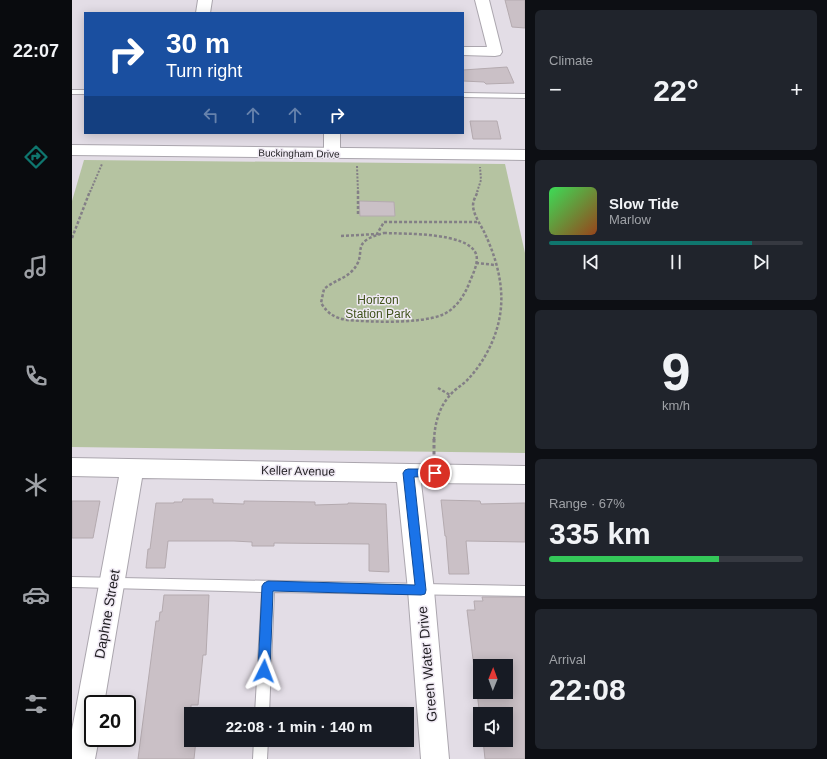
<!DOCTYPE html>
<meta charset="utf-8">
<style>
body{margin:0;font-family:Helvetica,sans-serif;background:#20242c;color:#f1f3f6;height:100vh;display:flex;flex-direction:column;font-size:15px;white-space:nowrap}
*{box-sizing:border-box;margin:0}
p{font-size:13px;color:#9ea1a6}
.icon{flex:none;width:22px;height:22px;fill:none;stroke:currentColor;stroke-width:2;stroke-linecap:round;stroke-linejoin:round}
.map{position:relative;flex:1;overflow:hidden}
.panel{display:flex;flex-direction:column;gap:10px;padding:10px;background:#0d0f14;width:302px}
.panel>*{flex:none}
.guide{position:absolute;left:12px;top:12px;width:380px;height:122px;border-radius:0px;box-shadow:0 2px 10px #0003;background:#1a4fa0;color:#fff;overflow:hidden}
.needle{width:26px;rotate:1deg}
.buttons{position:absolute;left:401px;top:659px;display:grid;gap:8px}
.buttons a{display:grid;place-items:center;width:40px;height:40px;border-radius:0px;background:#171b24;box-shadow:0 2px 10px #0003;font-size:20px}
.speed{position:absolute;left:12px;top:695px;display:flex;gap:8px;font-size:20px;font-weight:700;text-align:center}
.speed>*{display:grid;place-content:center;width:52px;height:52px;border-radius:50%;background:#171b24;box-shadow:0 2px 10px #0003;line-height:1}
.speed .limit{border:2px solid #111;border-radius:6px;background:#fff;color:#111}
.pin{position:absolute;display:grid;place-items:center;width:34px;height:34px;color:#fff;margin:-17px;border:2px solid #fff;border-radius:50%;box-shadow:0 1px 4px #0007}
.me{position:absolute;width:44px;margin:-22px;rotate:3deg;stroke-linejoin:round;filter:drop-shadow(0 0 3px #0008)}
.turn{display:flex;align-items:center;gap:14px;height:84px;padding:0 16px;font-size:18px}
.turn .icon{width:52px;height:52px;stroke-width:2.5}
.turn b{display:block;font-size:28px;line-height:34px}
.lanes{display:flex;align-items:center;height:38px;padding:0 16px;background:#0003;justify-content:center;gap:20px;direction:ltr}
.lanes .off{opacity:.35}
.big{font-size:30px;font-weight:600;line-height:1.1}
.panel .tile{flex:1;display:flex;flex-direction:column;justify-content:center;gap:6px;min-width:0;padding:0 14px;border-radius:6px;background:#20242c}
.panel .dial{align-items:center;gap:0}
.dial b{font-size:52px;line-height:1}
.song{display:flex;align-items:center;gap:12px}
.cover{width:48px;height:48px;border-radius:6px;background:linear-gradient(135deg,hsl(130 70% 55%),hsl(20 70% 35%))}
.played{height:4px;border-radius:2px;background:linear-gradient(90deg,#0f766e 80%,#363941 80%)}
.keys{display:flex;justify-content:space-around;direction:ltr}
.heat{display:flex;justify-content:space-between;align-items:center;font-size:22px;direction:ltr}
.charge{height:6px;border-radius:3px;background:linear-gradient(90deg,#34c759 67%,#363941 0)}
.trip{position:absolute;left:112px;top:707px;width:230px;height:40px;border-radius:0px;background:#171b24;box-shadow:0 2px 10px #0003;font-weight:600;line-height:40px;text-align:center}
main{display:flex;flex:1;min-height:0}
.tabs{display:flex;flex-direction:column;width:72px;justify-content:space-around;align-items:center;background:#090b0e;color:#9ea1a6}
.tabs .icon{width:28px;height:28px}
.tabs .selected{color:#0f766e}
.tabs b{font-size:18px;color:#f1f3f6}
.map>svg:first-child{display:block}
</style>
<main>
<nav class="tabs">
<b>22:07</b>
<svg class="icon selected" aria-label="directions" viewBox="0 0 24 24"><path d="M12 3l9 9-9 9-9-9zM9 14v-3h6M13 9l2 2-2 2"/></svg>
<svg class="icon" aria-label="music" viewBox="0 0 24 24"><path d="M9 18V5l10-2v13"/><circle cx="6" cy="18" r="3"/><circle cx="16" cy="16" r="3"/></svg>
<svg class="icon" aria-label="phone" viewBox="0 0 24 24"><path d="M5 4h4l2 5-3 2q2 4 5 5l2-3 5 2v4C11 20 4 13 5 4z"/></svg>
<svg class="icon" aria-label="climate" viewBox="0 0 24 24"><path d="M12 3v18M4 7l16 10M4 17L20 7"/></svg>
<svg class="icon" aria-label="car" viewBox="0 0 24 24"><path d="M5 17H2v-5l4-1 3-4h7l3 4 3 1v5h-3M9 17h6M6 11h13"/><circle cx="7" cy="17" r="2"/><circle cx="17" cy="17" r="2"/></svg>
<svg class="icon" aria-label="filters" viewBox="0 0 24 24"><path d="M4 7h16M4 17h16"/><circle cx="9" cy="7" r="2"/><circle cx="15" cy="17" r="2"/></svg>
</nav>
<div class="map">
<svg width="453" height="759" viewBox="0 0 453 759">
<rect width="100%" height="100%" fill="#e3dde6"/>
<polygon fill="#b5c3a1" points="12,160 433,164 453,253 453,453 0,447 0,201"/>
<g fill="#cac0c6" stroke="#b4aaaf" fill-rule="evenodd">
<polygon points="433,0 453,0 453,28 440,27"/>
<polygon points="435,67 442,83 414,84 412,82 391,81 391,70"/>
<polygon points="398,121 425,121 429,139 401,139"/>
<polygon points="287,201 322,202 323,216 288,216"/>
<polygon points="111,499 141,499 141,503 172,504 172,501 243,502 243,505 276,504 276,503 314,504 317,572 297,571 297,544 202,543 202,546 180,546 180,542 162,541 96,541 93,568 74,568 76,549 78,549 84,503 102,503 102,502 110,502"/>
<polygon points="369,500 408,501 409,504 453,503 453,542 394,541 397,574 377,574 374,536 373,536"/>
<polygon points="0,501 28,501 21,538 0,538"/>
<polygon points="92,595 137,595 134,655 131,655 126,705 119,705 119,740 124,740 122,759 66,759 84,621 87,621 88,612 90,612"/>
<path d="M410,597h43v162h-40l-2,-19h23v-26h-26v3l-13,-107h8l-1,-9h9zM408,666h26v26h-26z"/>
</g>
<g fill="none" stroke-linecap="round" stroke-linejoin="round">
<defs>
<g id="service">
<rect x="0" y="90" width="13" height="4"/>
<polygon points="391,93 453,94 453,98 391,97"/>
<polygon points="0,577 453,586 453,596 202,592 197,714 183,714 190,592 0,587"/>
<polygon points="182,740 196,740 195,759 181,759"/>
</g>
<g id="minor">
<polygon points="126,0 140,0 138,13 124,13"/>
<polygon points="403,0 417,0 430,52 428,55 423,56 391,55 391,47 415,47"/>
<polygon points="252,133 268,133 268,153 266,156 260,158 254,156 252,153"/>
<polygon points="0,458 453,466 453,484 349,483 362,590 377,759 349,759 336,590 325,482 70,478 32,704 21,704 21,738 27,738 23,759 0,759 0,730 47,477 0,476"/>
</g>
<polygon id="tertiary" points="0,145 453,150 453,160 0,155"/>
</defs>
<use href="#service" stroke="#aba6ae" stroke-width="2"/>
<use href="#minor" stroke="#aba6ae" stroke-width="2"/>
<use href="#tertiary" stroke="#aba6ae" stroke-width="2"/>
<g stroke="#837f86" stroke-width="2" stroke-dasharray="2 1.5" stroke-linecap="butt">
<polyline points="285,166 286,192"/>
<polyline points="18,192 30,164"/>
<polyline points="405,192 409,180 408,167"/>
</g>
<g stroke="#837f86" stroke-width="2.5" stroke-dasharray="3 2" stroke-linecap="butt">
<polyline points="286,191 286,214"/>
<path d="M312,233c20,1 84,-1 92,21 3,8 -3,20 -6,27 -5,14 -14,28 -28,34 -24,9 -69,7 -95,5 -12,-2 -19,-6 -26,-17l3,-14c9,-8 21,-10 29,-19 16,-18 -6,-27 31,-37z"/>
<polyline points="269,236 305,234 312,222 407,222"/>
<polyline points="0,238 18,191"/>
<polyline points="404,263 423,265"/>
<polyline points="366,388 378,395"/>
<path d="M362,440c1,-19 6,-36 20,-49 6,-5 12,-9 16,-14 17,-19 29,-45 31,-70 2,-24 -5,-49 -15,-71 -4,-10 -12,-19 -13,-30 0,-6 3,-10 5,-15"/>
</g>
<polyline stroke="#837f86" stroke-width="3" stroke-dasharray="3.5 2.5" stroke-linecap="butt" points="362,439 362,457"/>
<use href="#service" fill="#fff" fill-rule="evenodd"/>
<use href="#minor" fill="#fff" fill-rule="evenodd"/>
<use href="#tertiary" fill="#fff" fill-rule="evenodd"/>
</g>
<polygon fill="#1a73e8" stroke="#114b97" points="336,469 363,469 367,470 368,473 367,476 342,477 354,590 353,594 349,595 201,591 198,671 196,675 192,677 188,675 186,671 190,586 192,583 196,581 343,585 331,473 333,470"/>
<g text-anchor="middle" stroke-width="3" stroke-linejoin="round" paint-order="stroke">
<g font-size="10" fill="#201e22" stroke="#f0eaf4">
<text transform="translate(227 153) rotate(1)" y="4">Buckingham Drive</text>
</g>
<g font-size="12" fill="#3f511a" stroke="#f0eaf4">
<text x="306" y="304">Horizon<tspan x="306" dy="14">Station Park</tspan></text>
</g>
<g font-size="12" fill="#201e22" stroke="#f0eaf4">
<text transform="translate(226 471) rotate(1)" y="4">Keller Avenue</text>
</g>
<g font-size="14" fill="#201e22" stroke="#f0eaf4">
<text transform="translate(35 614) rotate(-80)" y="5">Daphne Street</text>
<text transform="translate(355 664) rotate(-95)" y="5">Green Water Drive</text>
</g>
</g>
</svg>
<div class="buttons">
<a><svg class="needle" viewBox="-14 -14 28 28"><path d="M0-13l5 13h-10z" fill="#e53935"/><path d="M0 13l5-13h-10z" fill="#9ea1a6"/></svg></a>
<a><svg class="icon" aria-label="sound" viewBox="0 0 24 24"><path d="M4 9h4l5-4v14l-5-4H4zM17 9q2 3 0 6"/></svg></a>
</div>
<div class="speed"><div class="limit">20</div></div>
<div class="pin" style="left:363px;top:473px;background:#d93025"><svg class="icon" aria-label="arrive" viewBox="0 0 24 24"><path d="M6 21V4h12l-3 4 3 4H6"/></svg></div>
<svg class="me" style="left:192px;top:671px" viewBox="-20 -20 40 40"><path d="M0-17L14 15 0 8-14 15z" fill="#1a73e8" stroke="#fff" stroke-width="4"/></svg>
<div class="trip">22:08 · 1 min · 140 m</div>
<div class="guide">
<div class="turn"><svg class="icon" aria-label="right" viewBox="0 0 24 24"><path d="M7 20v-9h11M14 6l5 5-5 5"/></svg><div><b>30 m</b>Turn right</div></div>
<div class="lanes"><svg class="icon off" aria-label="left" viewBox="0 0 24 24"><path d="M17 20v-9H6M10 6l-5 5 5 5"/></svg><svg class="icon off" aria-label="ahead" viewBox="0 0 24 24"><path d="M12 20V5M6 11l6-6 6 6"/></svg><svg class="icon off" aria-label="ahead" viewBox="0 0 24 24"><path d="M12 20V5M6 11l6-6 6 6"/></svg><svg class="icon" aria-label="right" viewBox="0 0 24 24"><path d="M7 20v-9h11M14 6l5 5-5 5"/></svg></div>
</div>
</div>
<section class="panel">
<div class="tile"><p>Climate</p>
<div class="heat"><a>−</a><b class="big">22°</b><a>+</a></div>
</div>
<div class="tile">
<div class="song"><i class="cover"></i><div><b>Slow Tide</b><p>Marlow</p></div></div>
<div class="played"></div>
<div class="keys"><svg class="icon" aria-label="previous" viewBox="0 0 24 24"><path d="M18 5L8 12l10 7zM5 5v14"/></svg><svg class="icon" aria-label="pause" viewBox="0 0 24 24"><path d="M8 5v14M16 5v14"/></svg><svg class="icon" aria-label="next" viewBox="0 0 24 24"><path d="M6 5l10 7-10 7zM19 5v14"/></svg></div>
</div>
<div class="tile dial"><b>9</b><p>km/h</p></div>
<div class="tile"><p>Range · 67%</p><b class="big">335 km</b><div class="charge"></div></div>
<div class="tile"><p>Arrival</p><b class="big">22:08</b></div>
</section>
</main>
